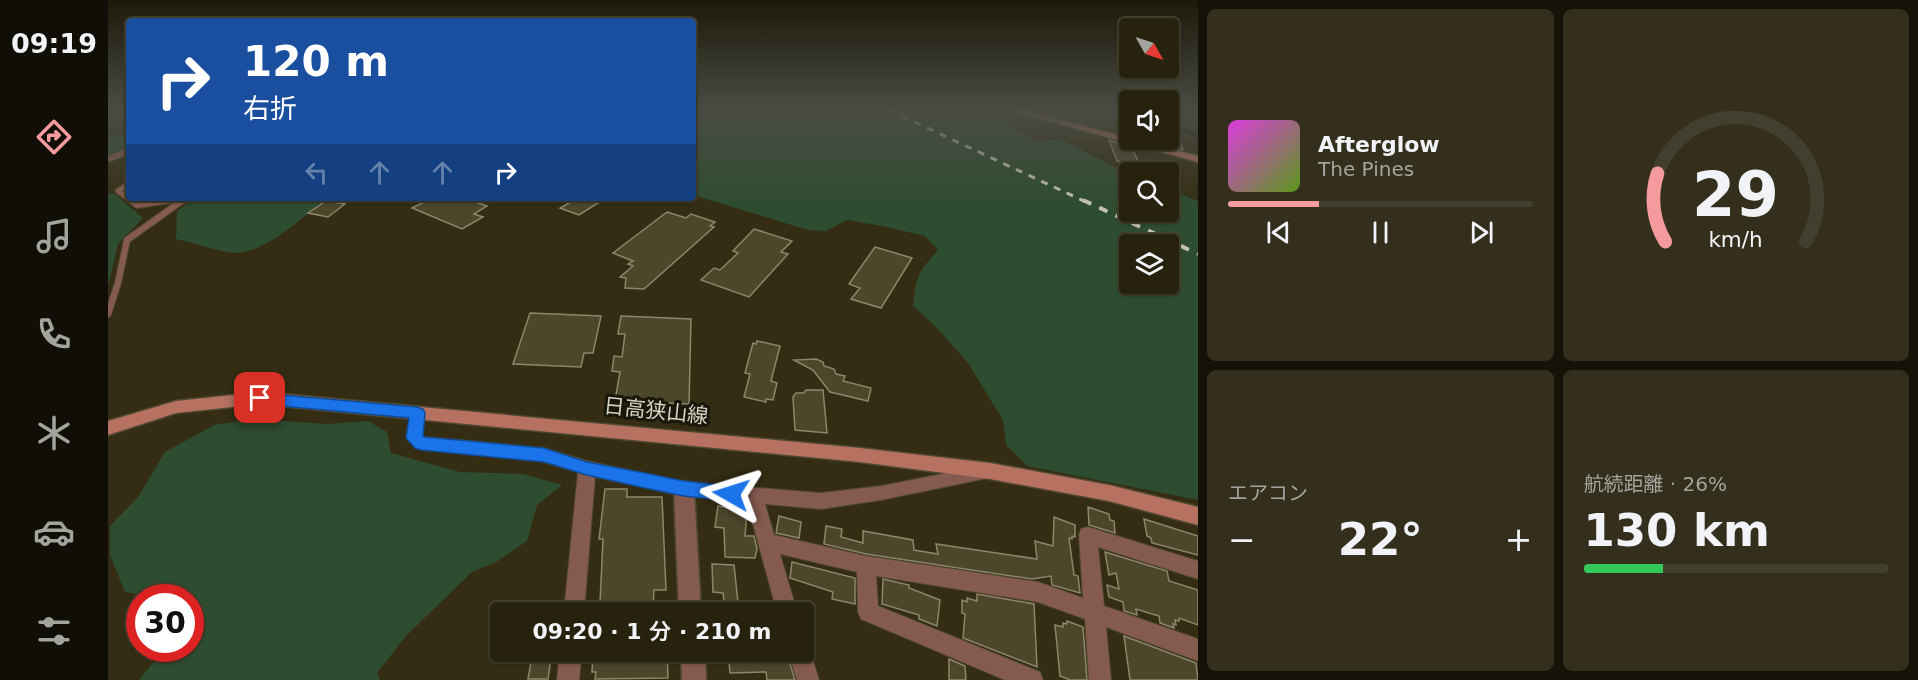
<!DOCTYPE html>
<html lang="ja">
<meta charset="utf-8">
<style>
body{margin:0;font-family:"DejaVu Sans","Noto Sans JP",sans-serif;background:#332f1c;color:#f1f3f6;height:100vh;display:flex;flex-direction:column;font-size:22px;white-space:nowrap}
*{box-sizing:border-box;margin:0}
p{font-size:20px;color:#a4a49e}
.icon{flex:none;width:33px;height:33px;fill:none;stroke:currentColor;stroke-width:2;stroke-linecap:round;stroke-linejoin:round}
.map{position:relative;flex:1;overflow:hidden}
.sheet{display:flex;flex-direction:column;gap:9px;padding:9px;background:#151308;width:720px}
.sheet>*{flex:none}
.guide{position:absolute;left:18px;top:18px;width:570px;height:183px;border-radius:6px;box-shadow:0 2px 4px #0004,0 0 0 2px #433f2e;background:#1a4fa0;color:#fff;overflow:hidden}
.needle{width:39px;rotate:129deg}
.controls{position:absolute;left:1011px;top:18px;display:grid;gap:12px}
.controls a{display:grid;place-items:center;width:60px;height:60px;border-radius:6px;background:#27220e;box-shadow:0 2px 4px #0004,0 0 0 2px #433f2e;font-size:30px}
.speed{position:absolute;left:18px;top:584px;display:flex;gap:12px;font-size:30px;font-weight:700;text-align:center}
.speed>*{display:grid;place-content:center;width:78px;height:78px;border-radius:50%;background:#27220e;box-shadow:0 2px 4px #0004,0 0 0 2px #433f2e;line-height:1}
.speed .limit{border:9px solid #d22;background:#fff;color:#111}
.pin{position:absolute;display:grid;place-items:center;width:51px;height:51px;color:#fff;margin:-26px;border-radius:12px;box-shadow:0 3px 9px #0006}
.me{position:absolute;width:66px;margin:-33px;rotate:276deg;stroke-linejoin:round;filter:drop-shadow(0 0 4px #0008)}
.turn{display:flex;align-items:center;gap:21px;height:126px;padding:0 18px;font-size:27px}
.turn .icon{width:78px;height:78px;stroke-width:2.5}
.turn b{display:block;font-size:42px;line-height:51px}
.lanes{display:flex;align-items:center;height:57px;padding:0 18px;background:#0003;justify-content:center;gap:30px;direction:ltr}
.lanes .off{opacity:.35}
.big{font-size:45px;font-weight:600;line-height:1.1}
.sheet .widget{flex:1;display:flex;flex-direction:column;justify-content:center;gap:9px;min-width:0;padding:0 21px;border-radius:9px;background:#332f1c}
.sheet .dial{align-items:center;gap:0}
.dial svg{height:156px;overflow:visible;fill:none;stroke:#433f2e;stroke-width:7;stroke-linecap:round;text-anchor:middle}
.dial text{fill:#f1f3f6;stroke:none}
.song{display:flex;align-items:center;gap:18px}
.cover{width:72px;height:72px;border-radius:9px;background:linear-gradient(135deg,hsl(300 70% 55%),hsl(90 70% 35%))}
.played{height:6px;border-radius:3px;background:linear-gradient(90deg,#f59b9d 30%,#433f2e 30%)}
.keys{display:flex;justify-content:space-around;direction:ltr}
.heat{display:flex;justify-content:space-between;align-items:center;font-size:33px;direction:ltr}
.charge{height:9px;border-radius:4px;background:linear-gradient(90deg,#34c759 26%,#433f2e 0)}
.sheet .tiles{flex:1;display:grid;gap:9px;grid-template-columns:repeat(2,1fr)}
.trip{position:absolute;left:382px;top:602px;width:324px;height:60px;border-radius:6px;background:#27220e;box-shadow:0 2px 4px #0004,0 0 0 2px #433f2e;font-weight:600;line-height:60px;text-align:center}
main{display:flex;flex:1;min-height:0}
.dock{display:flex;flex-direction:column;width:108px;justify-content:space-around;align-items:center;background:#100e06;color:#a4a49e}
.dock .icon{width:42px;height:42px}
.dock .selected{color:#f59b9d}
.dock b{font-size:27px;color:#f1f3f6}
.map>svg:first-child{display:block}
</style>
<main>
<nav class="dock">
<b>09:19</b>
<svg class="icon selected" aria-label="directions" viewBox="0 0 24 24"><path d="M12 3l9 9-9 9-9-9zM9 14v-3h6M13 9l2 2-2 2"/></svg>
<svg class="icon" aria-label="music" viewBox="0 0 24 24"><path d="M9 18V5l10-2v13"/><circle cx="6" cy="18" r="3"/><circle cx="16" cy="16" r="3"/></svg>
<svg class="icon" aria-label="phone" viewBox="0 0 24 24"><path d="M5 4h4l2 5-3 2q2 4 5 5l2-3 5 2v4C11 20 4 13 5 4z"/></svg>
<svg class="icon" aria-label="climate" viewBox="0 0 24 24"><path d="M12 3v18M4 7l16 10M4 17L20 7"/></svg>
<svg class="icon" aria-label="car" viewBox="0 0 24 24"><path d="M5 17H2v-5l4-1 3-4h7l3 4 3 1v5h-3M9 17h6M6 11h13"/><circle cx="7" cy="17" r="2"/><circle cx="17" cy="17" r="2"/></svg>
<svg class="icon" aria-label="filters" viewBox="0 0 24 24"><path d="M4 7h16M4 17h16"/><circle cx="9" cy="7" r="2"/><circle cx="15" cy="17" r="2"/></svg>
</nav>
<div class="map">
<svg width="1090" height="680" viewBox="0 0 1090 680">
<rect width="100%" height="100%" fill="#342d13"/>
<g fill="#2e4c30" fill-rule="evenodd">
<path d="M585,110h265l54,16 22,15 29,-1 66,34 1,38h38l1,-23 29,12v299l-171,-34 -21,-21 -3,-25 -35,-57 -32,-36 -23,-21c4,-32 4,-32 25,-56l-13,-14 -43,-10 -35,-6 -21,11 -18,-1 -115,-35zM1060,244v40h-38v-40z"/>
<polygon points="0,134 21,137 21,149 0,156"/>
<polygon points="0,193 7,194 35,218 10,244 0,287"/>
<path d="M83,198h137c-26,19 -59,53 -92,55 -14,0 -45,-11 -60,-14l1,-28 15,-10z"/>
<polygon points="145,419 219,424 260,421 279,432 283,453 352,472 415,474 454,485 429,505 419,541 390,561 364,572 298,636 269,673 272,680 31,680 57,648 82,648 82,597 46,597 17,592 2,555 2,526 30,497 57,452 106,425"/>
</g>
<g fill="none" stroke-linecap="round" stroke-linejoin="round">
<polyline stroke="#071d21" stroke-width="3" points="1060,123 1090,136"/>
</g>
<g fill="#4c462b" stroke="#8d866a" stroke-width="1.5">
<polygon points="1064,136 1073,143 1075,150 1048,143 1060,140"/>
<polygon points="1001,140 1024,148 1035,172 1027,172 1020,164 1009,161"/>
<polygon points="324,198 356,198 379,206 366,214 375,217 354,229 304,208"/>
<polygon points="470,198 498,198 471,215 452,208"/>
<polygon points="218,201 237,204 220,217 200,213"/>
<polygon points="559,212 578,218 583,214 607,222 602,226 606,227 536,289 517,288 518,278 512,277 525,266 520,264 525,261 505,253"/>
<polygon points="646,229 684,241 673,252 680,254 641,297 593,280 606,268 612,270 630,253 625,251"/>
<polygon points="767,247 804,258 773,308 743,299 752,288 741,284"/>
<polygon points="422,313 493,316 485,353 476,353 473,367 405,364"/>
<polygon points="513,316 583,319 581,404 507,401 512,372 504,371 506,356 514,357 517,334 510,334"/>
<polygon points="649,341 672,346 663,381 669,383 665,400 658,399 658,402 636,397 642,374 637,373 645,343 648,344"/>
<polygon points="708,359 715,362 716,366 726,369 728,374 737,376 735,381 763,388 760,401 722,392 705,370 686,360"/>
<polygon points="698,390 715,390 719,433 687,430 685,397 688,393 696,393"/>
<polygon points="497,489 519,489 519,497 554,497 558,590 546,590 545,612 525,612 525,603 492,603 495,539 491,539"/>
<polygon points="610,506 639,511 637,536 646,536 649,549 647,558 617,557 616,528 607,527"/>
<polygon points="980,507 1001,514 1002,520 1006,521 1007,533 981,525"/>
<polygon points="671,516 693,522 691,538 668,533"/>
<polygon points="946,517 967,525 967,537 964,536 964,539 961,538 966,575 970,576 972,593 944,585 943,576 924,579 758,554 716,544 718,526 734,529 733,537 755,543 755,531 805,540 806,550 830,554 828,544 929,559 927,541 945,546"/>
<polygon points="1036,519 1090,536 1090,555 1044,543 1043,538 1039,536"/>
<polygon points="997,552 1059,571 1061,581 1090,590 1090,625 1071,618 1071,621 1067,620 1068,625 1065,624 1066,628 1052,623 1051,616 1028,609 1029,615 1016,611 1015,602 1001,597 999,585 1011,589 1008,573 1001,575"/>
<polygon points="684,562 747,578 747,604 724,599 725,592 682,578"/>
<polygon points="604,564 626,565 631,612 617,612 615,593 605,592"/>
<polygon points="775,579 801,585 801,588 832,600 829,626 811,619 811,615 774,604"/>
<polygon points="869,594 926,604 929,667 855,638 857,614 854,613 854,600 859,602 859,598 869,601"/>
<polygon points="959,621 975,627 979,680 962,680 952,676 947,625 955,627 955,623 959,624"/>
<polygon points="1016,636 1088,663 1090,680 1022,680"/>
<polygon points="425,651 444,651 440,679 420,679"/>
<polygon points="485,651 559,651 560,678 487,679 488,672 484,672"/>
<polygon points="620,651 678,651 687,680 659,680 658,672 622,673"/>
<polygon points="841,659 857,666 858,680 841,680"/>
</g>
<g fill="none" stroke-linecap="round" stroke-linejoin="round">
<defs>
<g id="service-far1">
<polyline points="21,184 10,191 25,202"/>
<polyline points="51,202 72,199 76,201 74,202"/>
</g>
<g id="service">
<polyline points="23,200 29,205 62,200"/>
<polyline points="0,314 10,283 19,240 75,200"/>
</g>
<g id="minor">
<polygon points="3,110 14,110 0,116 0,111"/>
<polygon points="21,148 21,154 0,162 0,156"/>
<polygon points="309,407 314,409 317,413 314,435 317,437 436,448 479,461 576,482 713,493 773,486 874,466 880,468 882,473 880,478 773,500 713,509 657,504 666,535 758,556 930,582 975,598 971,535 973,529 980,527 1090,561 1090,579 990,547 996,606 1090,639 1090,661 998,627 1003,680 981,680 977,619 930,602 768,576 770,606 932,672 935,680 897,680 753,619 750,612 749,572 672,554 689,612 669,612 639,502 576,496 487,477 476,612 456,612 470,472 436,462 307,447 298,438 304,409"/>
<polygon points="696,642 702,651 711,680 689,680 680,651 696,651"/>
<polygon points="452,651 474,651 471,680 449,680"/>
</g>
<g id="tertiary">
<polygon points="576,481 583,483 586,489 593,612 571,612 566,489 569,483"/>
<polygon points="573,651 597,651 598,680 574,680"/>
</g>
<g id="secondary">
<polygon points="901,110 915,110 1090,156 1090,162"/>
<polygon points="152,392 752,448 882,463 1001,485 1090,507 1090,525 1001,501 882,479 752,462 152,404 68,413 0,435 0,421 68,401"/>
</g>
</defs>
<use href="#service-far1" stroke="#4e482f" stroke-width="7"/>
<use href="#service" stroke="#4e482f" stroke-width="8"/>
<use href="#minor" stroke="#4e482f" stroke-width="2"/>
<use href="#tertiary" stroke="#4e482f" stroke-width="3"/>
<use href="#secondary" stroke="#4e482f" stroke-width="3"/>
<use href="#service-far1" stroke="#855a4f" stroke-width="4.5"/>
<use href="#service" stroke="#855a4f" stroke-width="6"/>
<use href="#minor" fill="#855a4f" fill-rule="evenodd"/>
<use href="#tertiary" fill="#855a4f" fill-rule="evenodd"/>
<use href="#secondary" fill="#b67161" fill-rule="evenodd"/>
<polyline stroke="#c6c2b1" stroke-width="3" stroke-dasharray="7 7" stroke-linecap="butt" points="781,110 978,202"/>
<polyline stroke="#c6c2b1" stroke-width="4" stroke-dasharray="9 9" stroke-linecap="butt" points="975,200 1090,254"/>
</g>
<linearGradient id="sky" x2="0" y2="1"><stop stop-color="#1d190a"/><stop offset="0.54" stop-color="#4a4c44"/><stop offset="1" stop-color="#4a4c44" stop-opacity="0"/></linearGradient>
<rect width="1090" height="205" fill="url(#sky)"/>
<polygon fill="#1a73e8" stroke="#114b97" stroke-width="1.5" points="152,393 309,407 315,409 317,413 315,436 317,437 436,448 479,462 537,473 576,481 623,486 629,489 631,494 629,499 623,501 576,496 537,488 479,475 436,462 313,450 307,448 298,438 301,418 152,404 146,402 144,398 146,394"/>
<g text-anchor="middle" stroke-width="6" stroke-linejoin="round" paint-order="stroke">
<g font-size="21" fill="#d7d3c4" stroke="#19160b">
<text transform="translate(548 411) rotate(6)" y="7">日高狭山線</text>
</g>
</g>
</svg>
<div class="controls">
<a><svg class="needle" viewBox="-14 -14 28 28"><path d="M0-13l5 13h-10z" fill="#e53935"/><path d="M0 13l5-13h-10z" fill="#a4a49e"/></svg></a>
<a><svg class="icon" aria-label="sound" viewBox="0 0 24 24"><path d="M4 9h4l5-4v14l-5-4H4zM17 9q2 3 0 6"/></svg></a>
<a><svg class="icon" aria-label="search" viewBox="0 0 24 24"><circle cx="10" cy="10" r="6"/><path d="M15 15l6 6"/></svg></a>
<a><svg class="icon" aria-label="layers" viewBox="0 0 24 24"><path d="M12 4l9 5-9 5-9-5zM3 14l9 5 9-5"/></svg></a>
</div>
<div class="speed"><div class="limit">30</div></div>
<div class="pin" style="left:152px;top:398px;background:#d93025"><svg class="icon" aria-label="arrive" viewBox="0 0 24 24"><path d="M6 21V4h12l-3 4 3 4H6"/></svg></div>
<svg class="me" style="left:623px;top:494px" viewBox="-20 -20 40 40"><path d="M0-17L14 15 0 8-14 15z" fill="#1a73e8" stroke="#fff" stroke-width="4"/></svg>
<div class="trip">09:20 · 1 分 · 210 m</div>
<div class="guide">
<div class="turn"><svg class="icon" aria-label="right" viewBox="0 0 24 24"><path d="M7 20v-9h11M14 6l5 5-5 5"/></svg><div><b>120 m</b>右折</div></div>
<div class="lanes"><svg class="icon off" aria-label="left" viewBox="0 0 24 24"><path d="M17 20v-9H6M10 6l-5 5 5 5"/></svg><svg class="icon off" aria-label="ahead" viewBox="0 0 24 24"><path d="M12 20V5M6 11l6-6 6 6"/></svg><svg class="icon off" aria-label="ahead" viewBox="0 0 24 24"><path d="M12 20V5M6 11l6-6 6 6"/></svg><svg class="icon" aria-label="right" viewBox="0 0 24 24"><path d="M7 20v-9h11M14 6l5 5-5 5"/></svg></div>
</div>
</div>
<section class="sheet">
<div class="tiles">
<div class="widget">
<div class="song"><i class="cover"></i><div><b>Afterglow</b><p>The Pines</p></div></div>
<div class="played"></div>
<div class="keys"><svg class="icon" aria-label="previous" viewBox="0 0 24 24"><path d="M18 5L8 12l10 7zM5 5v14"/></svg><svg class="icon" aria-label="pause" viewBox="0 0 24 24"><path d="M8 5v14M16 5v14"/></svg><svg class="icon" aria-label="next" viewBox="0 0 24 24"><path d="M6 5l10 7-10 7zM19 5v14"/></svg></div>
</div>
<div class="widget dial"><svg viewBox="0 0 100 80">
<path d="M14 69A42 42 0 1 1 86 69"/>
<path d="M14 69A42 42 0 0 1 10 34" stroke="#f59b9d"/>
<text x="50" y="56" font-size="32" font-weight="700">29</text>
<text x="50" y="72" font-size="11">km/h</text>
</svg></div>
<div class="widget"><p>エアコン</p>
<div class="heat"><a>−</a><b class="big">22°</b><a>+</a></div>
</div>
<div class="widget"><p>航続距離 · 26%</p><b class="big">130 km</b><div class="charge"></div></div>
</div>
</section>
</main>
